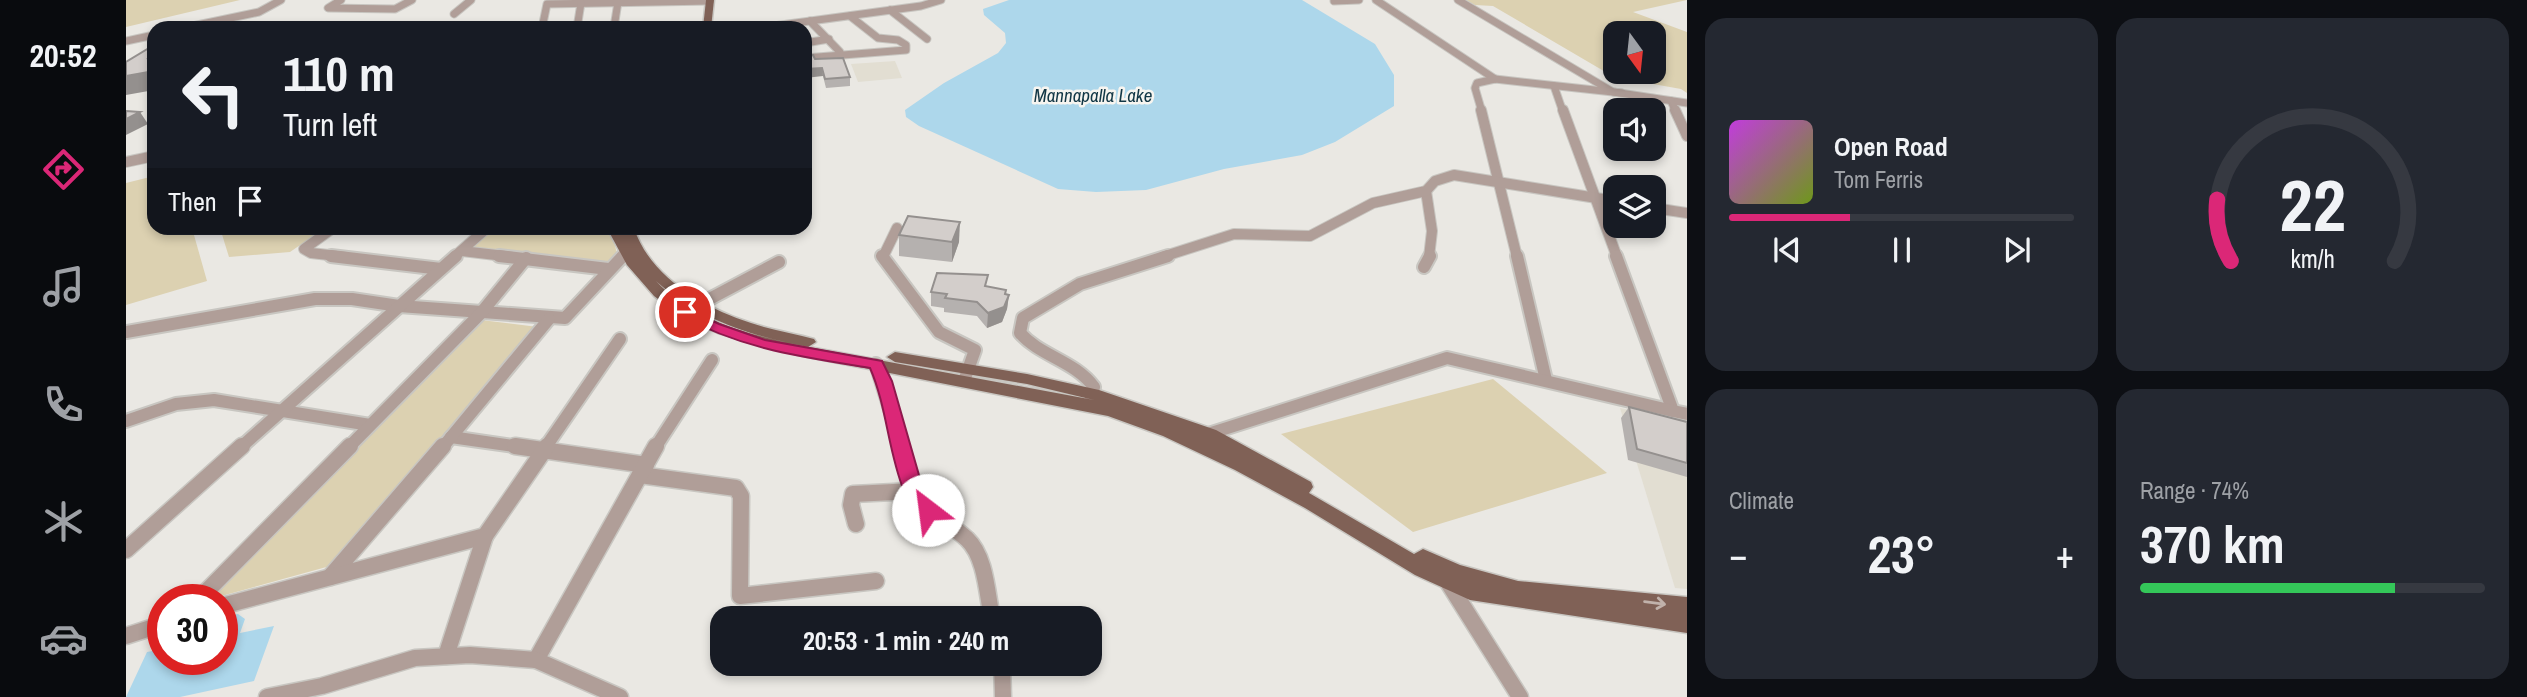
<!DOCTYPE html>
<meta charset="utf-8">
<style>
body{margin:0;font-family:"Archivo Narrow",sans-serif;background:#242831;color:#f1f3f6;height:100vh;display:flex;flex-direction:column;font-size:26px;white-space:nowrap}
*{box-sizing:border-box;margin:0}
p{font-size:23px;color:#9ea1a6}
.icon{flex:none;width:38px;height:38px;fill:none;stroke:currentColor;stroke-width:2;stroke-linecap:round;stroke-linejoin:round}
.map{position:relative;flex:1;overflow:hidden}
.details{display:flex;flex-direction:column;gap:18px;padding:18px;background:#0d0f14;width:840px}
.details>*{flex:none}
.banner{position:absolute;left:21px;top:21px;width:665px;height:214px;border-radius:21px;box-shadow:0 4px 10px #0003;background:#171b24;color:#f1f3f6;overflow:hidden}
.needle{width:46px;rotate:165deg}
.buttons{position:absolute;left:1477px;top:21px;display:grid;gap:14px}
.buttons a{display:grid;place-items:center;width:63px;height:63px;border-radius:14px;background:#171b24;box-shadow:0 4px 10px #0003;font-size:35px}
.speed{position:absolute;left:21px;top:584px;display:flex;gap:14px;font-size:35px;font-weight:700;text-align:center}
.speed>*{display:grid;place-content:center;width:91px;height:91px;border-radius:50%;background:#171b24;box-shadow:0 4px 10px #0003;line-height:1}
.speed .limit{border:10px solid #d22;background:#fff;color:#111}
.pin{position:absolute;display:grid;place-items:center;width:60px;height:60px;color:#fff;margin:-30px;border:4px solid #fff;border-radius:50%;box-shadow:0 2px 7px #0007}
.me{position:absolute;width:77px;margin:-38px;rotate:330deg;stroke-linejoin:round;filter:drop-shadow(0 0 5px #0008)}
.turn{display:flex;align-items:center;gap:24px;height:147px;padding:0 21px;font-size:32px}
.turn .icon{width:91px;height:91px;stroke-width:2.5}
.turn b{display:block;font-size:49px;line-height:60px}
.then{display:flex;align-items:center;height:66px;padding:0 21px;background:#0003;gap:14px;font-size:26px}
.big{font-size:52px;font-weight:800;line-height:1.1}
.details .widget{flex:1;display:flex;flex-direction:column;justify-content:center;gap:10px;min-width:0;padding:0 24px;border-radius:21px;background:#242831}
.details .dial{align-items:center;gap:0}
.dial svg{height:182px;overflow:visible;fill:none;stroke:#363941;stroke-width:7;stroke-linecap:round;text-anchor:middle}
.dial text{fill:#f1f3f6;stroke:none}
.song{display:flex;align-items:center;gap:21px}
.cover{width:84px;height:84px;border-radius:10px;background:linear-gradient(135deg,hsl(290 70% 55%),hsl(80 70% 35%))}
.played{height:7px;border-radius:4px;background:linear-gradient(90deg,#db2777 35%,#363941 35%)}
.keys{display:flex;justify-content:space-around;direction:ltr}
.heat{display:flex;justify-content:space-between;align-items:center;font-size:38px;direction:ltr}
.charge{height:10px;border-radius:5px;background:linear-gradient(90deg,#34c759 74%,#363941 0)}
.details .tiles{flex:1;display:grid;gap:18px;grid-template-columns:repeat(2,1fr)}
.trip{position:absolute;left:584px;top:606px;width:392px;height:70px;border-radius:21px;background:#171b24;box-shadow:0 4px 10px #0003;font-weight:800;line-height:70px;text-align:center}
main{display:flex;flex:1;min-height:0}
.tab-bar{display:flex;flex-direction:column;width:126px;justify-content:space-around;align-items:center;background:#090b0e;color:#9ea1a6}
.tab-bar .icon{width:49px;height:49px}
.tab-bar .on{color:#db2777}
.tab-bar b{font-size:32px;color:#f1f3f6}
.map>svg:first-child{display:block}
</style>
<main>
<nav class="tab-bar">
<b>20:52</b>
<svg class="icon on" aria-label="directions" viewBox="0 0 24 24"><path d="M12 3l9 9-9 9-9-9zM9 14v-3h6M13 9l2 2-2 2"/></svg>
<svg class="icon" aria-label="music" viewBox="0 0 24 24"><path d="M9 18V5l10-2v13"/><circle cx="6" cy="18" r="3"/><circle cx="16" cy="16" r="3"/></svg>
<svg class="icon" aria-label="phone" viewBox="0 0 24 24"><path d="M5 4h4l2 5-3 2q2 4 5 5l2-3 5 2v4C11 20 4 13 5 4z"/></svg>
<svg class="icon" aria-label="climate" viewBox="0 0 24 24"><path d="M12 3v18M4 7l16 10M4 17L20 7"/></svg>
<svg class="icon" aria-label="car" viewBox="0 0 24 24"><path d="M5 17H2v-5l4-1 3-4h7l3 4 3 1v5h-3M9 17h6M6 11h13"/><circle cx="7" cy="17" r="2"/><circle cx="17" cy="17" r="2"/></svg>
</nav>
<div class="map">
<svg width="1561" height="697" viewBox="0 0 1561 697">
<rect width="100%" height="100%" fill="#eae8e3"/>
<g fill="#e2ded2">
<polygon points="769,61 776,78 732,82 725,64"/>
<polygon points="1494,408 1561,422 1561,589 1549,588"/>
</g>
<g fill="#dcd1b1" fill-rule="evenodd">
<polygon points="0,0 114,0 0,27"/>
<path d="M1340,0h221l-54,12 54,20v61l-6,-4 -67,-12 -121,-71 -18,-1zM1528,33v39h-39v-39z"/>
<polygon points="28,176 28,228 66,228 81,281 0,305 0,183"/>
<polygon points="94,228 199,228 164,252 103,257"/>
<polygon points="369,228 484,228 491,253 481,263 343,250"/>
<polygon points="355,320 412,327 340,413 204,566 81,600"/>
<polygon points="1367,379 1481,473 1287,532 1155,434"/>
</g>
<g fill="#add7eb">
<polygon points="883,0 1176,0 1249,44 1268,75 1268,106 1209,142 1176,155 1098,169 1020,190 970,192 932,189 793,126 780,117 779,110 818,83 872,53 880,43 879,33 858,15 857,9"/>
<polygon points="112,614 119,619 114,633 148,626 128,681 54,697 0,697 21,652 37,649 37,660 96,660 96,617"/>
</g>
<g fill="none" stroke-linecap="round" stroke-linejoin="round">
<defs>
<g id="minor-far3">
<polyline points="215,0 202,8 269,9 286,0"/>
<polyline points="1250,0 1369,79"/>
<polyline points="1332,0 1487,92 1561,103"/>
<polyline points="1208,1 1233,0"/>
<polyline points="764,10 801,39"/>
<polyline points="328,14 345,0"/>
<polyline points="489,21 492,2"/>
<polyline points="684,21 714,52 713,56"/>
<polyline points="57,28 133,12 155,0"/>
<polyline points="416,28 421,4 584,1"/>
<polyline points="451,28 455,3"/>
<polyline points="633,28 795,6 815,0"/>
<polyline points="0,41 28,35"/>
<polyline points="679,43 703,39"/>
<polyline points="679,58 780,50 780,45 772,40 752,38 724,16"/>
<polyline points="1428,86 1437,112"/>
<polyline points="1545,101 1550,112"/>
<polyline points="1356,112 1349,88 1351,83 1369,79 1496,93"/>
</g>
<g id="minor-far2">
<polyline points="1355,110 1391,257"/>
<polyline points="1437,110 1491,257"/>
<polyline points="1549,110 1561,136"/>
<polyline points="0,162 28,156"/>
<polyline points="1300,191 1306,231 1303,257"/>
<polyline points="1528,208 1561,213"/>
<polyline points="207,228 178,249 185,253 220,257"/>
<polyline points="336,251 387,257"/>
<polyline points="328,257 361,228"/>
<polyline points="495,257 499,253"/>
<polyline points="757,257 771,228"/>
<polyline points="1036,257 1108,234 1184,236 1247,203 1300,191 1309,181 1328,175 1489,201"/>
</g>
<g id="minor-far1">
<polyline points="205,256 315,269"/>
<polyline points="373,256 482,269"/>
<polyline points="756,256 813,332 849,350 838,381"/>
<polyline points="1391,256 1420,380"/>
<polyline points="1490,256 1547,411 1561,414"/>
<polyline points="1298,267 1304,256"/>
<polyline points="559,312 653,262"/>
<polyline points="0,332 189,299 226,299 273,306 439,318 497,256"/>
<polyline points="750,364 776,448"/>
<path d="M964,403l4,-16c-19,-26 -54,-31 -74,-54l3,-15 57,-34 88,-28"/>
<polyline points="0,421 50,404 88,400 244,425"/>
<polyline points="1076,436 1321,358 1547,411"/>
<polyline points="325,437 401,448"/>
<polyline points="114,448 330,256"/>
<polyline points="222,448 355,313 400,258"/>
<polyline points="316,448 423,319"/>
<polyline points="419,448 494,339"/>
<polyline points="529,448 586,360"/>
</g>
<g id="minor">
<polyline points="389,446 520,465"/>
<polyline points="514,475 610,488 615,496 614,596 750,581"/>
<path d="M788,491c17,25 32,29 53,48 19,18 20,55 25,79"/>
<polyline points="730,524 725,505 727,494 788,491 775,446"/>
<polyline points="0,550 116,446"/>
<polyline points="204,577 317,446"/>
<polyline points="1325,578 1323,584 1394,697"/>
<polyline points="72,600 224,446"/>
<polyline points="96,606 359,536 421,446"/>
<polyline points="0,636 37,624"/>
<polyline points="320,656 359,536"/>
<polyline points="410,660 530,446"/>
<polyline points="876,663 877,697"/>
<polyline points="141,697 196,686 289,658 344,655 410,660 494,697"/>
</g>
<g id="major">
<polygon points="580,0 588,0 585,28 577,28"/>
<path d="M481,228h13l2,3v-3h12c16,49 70,80 117,95 20,7 42,10 63,16l2,3 -8,5c-56,-11 -109,-27 -152,-66 36,39 91,53 142,64l296,55 -67,-16 -132,-22 -8,-5 8,-5 132,22 72,16 117,40 95,52 2,5 -4,6 105,61 9,-5 37,16 58,16 169,16v36l-217,-33 -55,-25 -110,-67 -70,-38 -72,-34 -55,-20 -310,-61 -80,-22 -34,-15 -30,-22 -27,-31z"/>
</g>
</defs>
<use href="#minor-far3" stroke="#c8c6c1" stroke-width="9"/>
<use href="#minor-far2" stroke="#c8c6c1" stroke-width="12"/>
<use href="#minor-far1" stroke="#c8c6c1" stroke-width="16"/>
<use href="#minor" stroke="#c8c6c1" stroke-width="19"/>
<use href="#major" stroke="#c8c6c1" stroke-width="3"/>
<use href="#minor-far3" stroke="#b09e98" stroke-width="7"/>
<use href="#minor-far2" stroke="#b09e98" stroke-width="10"/>
<use href="#minor-far1" stroke="#b09e98" stroke-width="12"/>
<use href="#minor" stroke="#b09e98" stroke-width="16"/>
<use href="#major" fill="#806156" fill-rule="evenodd"/>
</g>
<g fill="#b5b1af">
<polygon points="689,59 724,77 724,86 700,88 697,76"/>
<polygon points="773,235 833,242 826,262 773,256"/>
<polygon points="861,287 880,290 880,294 883,295 881,309 876,322 861,328 851,316 818,312 818,308 805,306 805,292"/>
<polygon points="1503,407 1561,422 1561,477 1502,460 1495,418"/>
</g>
<g fill="#94908e">
<polygon points="28,54 28,90 0,95 0,76"/>
<polygon points="696,68 697,76 679,78 679,69"/>
<polygon points="14,112 22,124 0,135 0,119"/>
<polygon points="834,222 833,242 826,262 826,242"/>
<polygon points="880,290 879,304 883,295 881,309 876,322 861,328 862,313"/>
</g>
<g fill="#d3cecb" stroke="#94908e" stroke-width="2">
<polygon points="28,45 28,54 21,59 28,58 28,71 0,76 0,62"/>
<polygon points="687,55 689,59 717,58 724,77 699,79 696,68 679,69 679,56"/>
<polygon points="0,111 14,112 0,119"/>
<polygon points="782,216 834,222 826,242 773,235"/>
<polygon points="811,273 862,275 859,286 880,290 879,294 883,295 878,307 862,313 851,302 819,298 821,294 805,292"/>
<polygon points="1503,407 1561,422 1561,463 1511,449"/>
</g>
<defs><path id="oneway-shaft" d="M-6 0H5M1.5-3L5.5 0L1.5 3" fill="none" stroke-width="1.6" stroke-linecap="round" stroke-linejoin="round" transform="scale(1.75)"/></defs>
<use stroke="#c1b2ab" href="#oneway-shaft" transform="translate(1529 603) rotate(7)"/>
<path fill="#db2777" stroke="#8e194d" stroke-width="2" d="M559,307l34,17 46,16 117,21 10,20 31,108 15,21 -3,6c-14,4 -26,-12 -31,-25 -16,-39 -17,-84 -34,-123 -68,-11 -129,-19 -190,-53l-3,-3z"/>
<g text-anchor="middle" stroke-width="5" stroke-linejoin="round" paint-order="stroke">
<g font-size="19" font-style="italic" fill="#123746" stroke="#f7f5f0">
<text x="967" y="102">Mannapalla Lake</text>
</g>
</g>
</svg>
<div class="buttons">
<a><svg class="needle" viewBox="-14 -14 28 28"><path d="M0-13l5 13h-10z" fill="#e53935"/><path d="M0 13l5-13h-10z" fill="#9ea1a6"/></svg></a>
<a><svg class="icon" aria-label="sound" viewBox="0 0 24 24"><path d="M4 9h4l5-4v14l-5-4H4zM17 9q2 3 0 6"/></svg></a>
<a><svg class="icon" aria-label="layers" viewBox="0 0 24 24"><path d="M12 4l9 5-9 5-9-5zM3 14l9 5 9-5"/></svg></a>
</div>
<div class="speed"><div class="limit">30</div></div>
<div class="pin" style="left:559px;top:312px;background:#d93025"><svg class="icon" aria-label="arrive" viewBox="0 0 24 24"><path d="M6 21V4h12l-3 4 3 4H6"/></svg></div>
<svg class="me" style="left:802px;top:510px" viewBox="-20 -20 40 40"><circle r="19" fill="#fff"/><path d="M0-13L10 11 0 6-10 11z" fill="#db2777"/></svg>
<div class="trip">20:53 · 1 min · 240 m</div>
<div class="banner">
<div class="turn"><svg class="icon" aria-label="left" viewBox="0 0 24 24"><path d="M17 20v-9H6M10 6l-5 5 5 5"/></svg><div><b>110 m</b>Turn left</div></div>
<div class="then">Then<svg class="icon" aria-label="arrive" viewBox="0 0 24 24"><path d="M6 21V4h12l-3 4 3 4H6"/></svg></div>
</div>
</div>
<section class="details">
<div class="tiles">
<div class="widget">
<div class="song"><i class="cover"></i><div><b>Open Road</b><p>Tom Ferris</p></div></div>
<div class="played"></div>
<div class="keys"><svg class="icon" aria-label="previous" viewBox="0 0 24 24"><path d="M18 5L8 12l10 7zM5 5v14"/></svg><svg class="icon" aria-label="pause" viewBox="0 0 24 24"><path d="M8 5v14M16 5v14"/></svg><svg class="icon" aria-label="next" viewBox="0 0 24 24"><path d="M6 5l10 7-10 7zM19 5v14"/></svg></div>
</div>
<div class="widget dial"><svg viewBox="0 0 100 80">
<path d="M14 69A42 42 0 1 1 86 69"/>
<path d="M14 69A42 42 0 0 1 8 42" stroke="#db2777"/>
<text x="50" y="56" font-size="32" font-weight="700">22</text>
<text x="50" y="72" font-size="11">km/h</text>
</svg></div>
<div class="widget"><p>Climate</p>
<div class="heat"><a>−</a><b class="big">23°</b><a>+</a></div>
</div>
<div class="widget"><p>Range · 74%</p><b class="big">370 km</b><div class="charge"></div></div>
</div>
</section>
</main>
